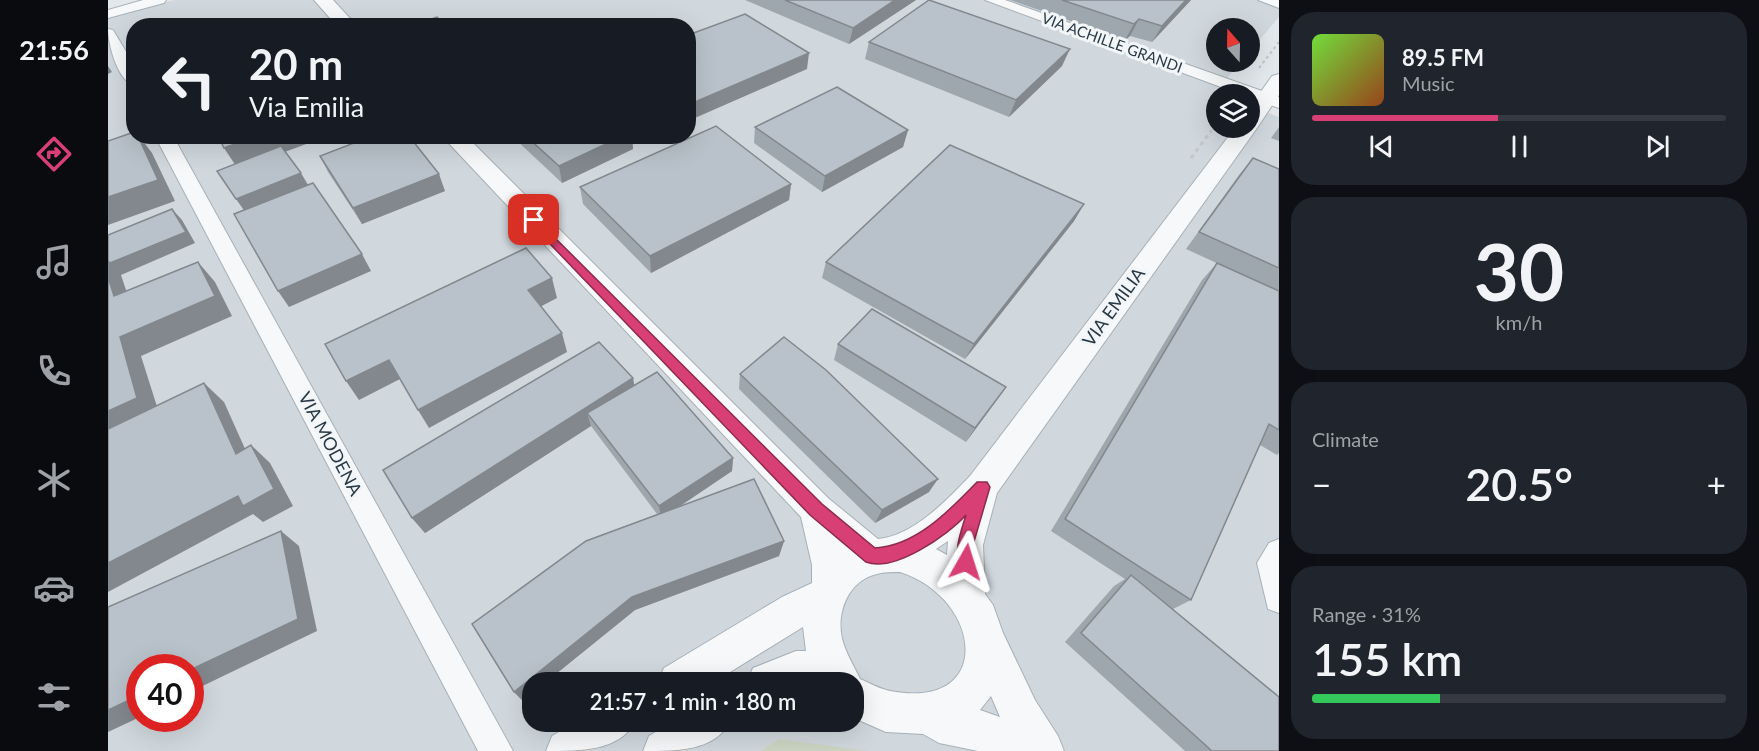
<!DOCTYPE html>
<meta charset="utf-8">
<style>
body{margin:0;font-family:Lato,sans-serif;background:#20242c;color:#f1f3f6;height:100vh;display:flex;flex-direction:column;font-size:22px;white-space:nowrap}
*{box-sizing:border-box;margin:0}
p{font-size:20px;color:#9ea1a6}
.icon{flex:none;width:33px;height:33px;fill:none;stroke:currentColor;stroke-width:2;stroke-linecap:round;stroke-linejoin:round}
.map{position:relative;flex:1;overflow:hidden}
.side{display:flex;flex-direction:column;gap:12px;padding:12px;background:#0d0f14;width:480px}
.side>*{flex:none}
.banner{position:absolute;left:18px;top:18px;width:570px;height:126px;border-radius:24px;box-shadow:0 6px 24px #0002;background:#171b24;color:#f1f3f6;overflow:hidden}
.needle{width:39px;rotate:340deg}
.fabs{position:absolute;left:1098px;top:18px;display:grid;gap:12px}
.fabs a{display:grid;place-items:center;width:54px;height:54px;border-radius:50%;background:#171b24;box-shadow:0 6px 24px #0002;font-size:30px}
.speed{position:absolute;left:18px;top:654px;display:flex;gap:12px;font-size:30px;font-weight:700;text-align:center}
.speed>*{display:grid;place-content:center;width:78px;height:78px;border-radius:50%;background:#171b24;box-shadow:0 6px 24px #0002;line-height:1}
.speed .limit{border:9px solid #d22;background:#fff;color:#111}
.pin{position:absolute;display:grid;place-items:center;width:51px;height:51px;color:#fff;margin:-26px;border-radius:12px;box-shadow:0 3px 9px #0006}
.me{position:absolute;width:66px;margin:-33px;rotate:6deg;stroke-linejoin:round;filter:drop-shadow(0 0 4px #0008)}
.turn{display:flex;align-items:center;gap:21px;height:126px;padding:0 24px;font-size:27px}
.turn .icon{width:78px;height:78px;stroke-width:2.5}
.turn b{display:block;font-size:42px;line-height:51px}
.big{font-size:45px;font-weight:600;line-height:1.1}
.side .tile{flex:1;display:flex;flex-direction:column;justify-content:center;gap:9px;min-width:0;padding:0 21px;border-radius:24px;background:#20242c}
.side .dial{align-items:center;gap:0}
.dial b{font-size:78px;line-height:1}
.song{display:flex;align-items:center;gap:18px}
.cover{width:72px;height:72px;border-radius:9px;background:linear-gradient(135deg,hsl(100 70% 55%),hsl(20 70% 35%))}
.played{height:6px;border-radius:3px;background:linear-gradient(90deg,#d84075 45%,#363941 45%)}
.keys{display:flex;justify-content:space-around;direction:ltr}
.heat{display:flex;justify-content:space-between;align-items:center;font-size:33px;direction:ltr}
.charge{height:9px;border-radius:4px;background:linear-gradient(90deg,#34c759 31%,#363941 0)}
.trip{position:absolute;left:414px;top:672px;width:342px;height:60px;border-radius:24px;background:#171b24;box-shadow:0 6px 24px #0002;font-weight:600;line-height:60px;text-align:center}
main{display:flex;flex:1;min-height:0}
.tab-bar{display:flex;flex-direction:column;width:108px;justify-content:space-around;align-items:center;background:#090b0e;color:#9ea1a6}
.tab-bar .icon{width:42px;height:42px}
.tab-bar .current{color:#d84075}
.tab-bar b{font-size:27px;color:#f1f3f6}
.map>svg:first-child{display:block}
</style>
<main>
<nav class="tab-bar">
<b>21:56</b>
<svg class="icon current" aria-label="directions" viewBox="0 0 24 24"><path d="M12 3l9 9-9 9-9-9zM9 14v-3h6M13 9l2 2-2 2"/></svg>
<svg class="icon" aria-label="music" viewBox="0 0 24 24"><path d="M9 18V5l10-2v13"/><circle cx="6" cy="18" r="3"/><circle cx="16" cy="16" r="3"/></svg>
<svg class="icon" aria-label="phone" viewBox="0 0 24 24"><path d="M5 4h4l2 5-3 2q2 4 5 5l2-3 5 2v4C11 20 4 13 5 4z"/></svg>
<svg class="icon" aria-label="climate" viewBox="0 0 24 24"><path d="M12 3v18M4 7l16 10M4 17L20 7"/></svg>
<svg class="icon" aria-label="car" viewBox="0 0 24 24"><path d="M5 17H2v-5l4-1 3-4h7l3 4 3 1v5h-3M9 17h6M6 11h13"/><circle cx="7" cy="17" r="2"/><circle cx="17" cy="17" r="2"/></svg>
<svg class="icon" aria-label="filters" viewBox="0 0 24 24"><path d="M4 7h16M4 17h16"/><circle cx="9" cy="7" r="2"/><circle cx="15" cy="17" r="2"/></svg>
</nav>
<div class="map">
<svg width="1171" height="751" viewBox="0 0 1171 751">
<rect width="100%" height="100%" fill="#e2e8ec"/>
<path fill="#d0d8de" fill-rule="evenodd" d="M66,0h1105v17l-29,34v-23h-34v34h25l-27,31 5,1 -3,34h34v-22l29,11v634h-1171v-734zM26,26h554v110h-554zM32,668h50v50h-50zM424,682h322v40h-322z"/>
<polygon fill="#ccd6c3" points="671,739 761,751 653,751"/>
<g fill="none" stroke-linecap="round" stroke-linejoin="round">
<defs>
<g id="minor">
<polygon points="35,0 58,0 56,3 0,18 0,10"/>
<polygon points="877,0 897,0 1171,97 1171,108 1142,98 1142,94 1132,94"/>
<polygon points="1150,0 1171,0 1171,8"/>
<path d="M0,29l5,1 21,35v20c-17,-4 -26,-42 -26,-56z"/>
<polygon points="47,136 65,136 405,751 370,751"/>
<polygon points="1171,539 1171,613 1160,609 1149,563 1161,543"/>
</g>
<g id="tertiary">
<polygon points="206,0 225,0 249,26 229,26"/>
<path d="M1171,74v21l-22,33 -260,365 -14,52 2,49 8,11 10,28 32,67 23,36 6,15h-86l-39,-8 -16,-9 -37,-2 -32,-14v-36h-107l6,-14 43,-17h10l-3,-24 -89,55h-56l6,-14 118,-71 30,-14v-18l-11,-48 -359,-381h24l362,362 50,41c35,-3 69,-39 92,-63l265,-348h15v-21l22,-31zM840,541l-1,14 -11,-6zM792,572c82,26 96,139 -10,119 -10,-2 -21,-8 -30,-12 -5,-11 -12,-22 -16,-34 -10,-27 2,-64 33,-71 7,-2 16,-2 23,-2zM883,696l9,21 -20,-7z"/>
<path d="M468,722h59c-16,29 -54,29 -89,29l6,-15z"/>
<path d="M564,722h58c-16,29 -52,29 -87,29l6,-15z"/>
</g>
</defs>
<use href="#minor" stroke="#a7b0b7" stroke-width="2"/>
<use href="#tertiary" stroke="#a7b0b7" stroke-width="2"/>
<g stroke="#c1c6ca" stroke-width="2" stroke-dasharray="3 3" stroke-linecap="butt">
<polyline points="1151,68 1171,42"/>
<polyline points="1102,132 1108,124"/>
</g>
<polyline stroke="#c1c6ca" stroke-width="3" stroke-dasharray="4 4" stroke-linecap="butt" points="1083,158 1103,131"/>
<use href="#minor" fill="#f6f8f9" fill-rule="evenodd"/>
<use href="#tertiary" fill="#f6f8f9" fill-rule="evenodd"/>
</g>
<g fill="#9fa7ae">
<polygon points="637,0 808,0 741,44"/>
<polygon points="902,0 1083,0 1044,42 1022,36 1017,40"/>
<polygon points="761,42 954,66 901,117 757,59"/>
<polygon points="647,127 800,130 795,147 714,192 646,143"/>
<polygon points="1171,127 1171,141 1163,138"/>
<polygon points="404,136 524,136 525,149 454,183"/>
<polygon points="212,156 337,191 254,224 220,172"/>
<polygon points="1145,158 1171,169 1171,453 1169,455 1152,445 1083,600 1065,609 1171,751 1077,751 957,642 1006,586 1017,579 943,531 1094,280 1109,263 1126,271 1078,249 1131,175"/>
<polygon points="683,184 681,200 543,273 475,204 472,187"/>
<polygon points="976,204 966,221 857,359 714,278 718,262"/>
<polygon points="491,342 525,378 526,385 549,372 625,458 624,471 570,507 646,479 676,541 671,556 527,610 438,682 424,682 424,693 415,701 406,692 364,624 478,541 549,514 483,426 317,533 304,518 275,470"/>
<polygon points="730,344 888,401 858,442 726,360"/>
<polygon points="632,374 821,492 767,523 631,389"/>
</g>
<g fill="#82888d">
<polygon points="787,0 808,0 741,44 745,28"/>
<polygon points="1078,0 1083,0 1044,42 1054,26"/>
<polygon points="1031,19 1022,36 1017,40 1026,24"/>
<polygon points="962,49 954,66 901,117 908,100"/>
<polygon points="701,53 699,69 580,121 580,105"/>
<polygon points="0,66 4,72 0,74"/>
<polygon points="800,130 795,147 714,192 717,176"/>
<polygon points="30,136 31,136 44,153 67,201 0,225 0,197"/>
<polygon points="148,136 220,136 130,169 116,148"/>
<polygon points="515,136 524,136 525,149 454,183 451,166"/>
<polygon points="193,173 203,190 140,216 128,199"/>
<polygon points="331,174 337,191 254,224 245,208"/>
<polygon points="683,184 681,200 543,273 542,256"/>
<polygon points="976,204 966,221 857,359 866,344"/>
<polygon points="64,209 74,220 87,243 13,275 27,317 6,296 0,277 0,259"/>
<polygon points="254,254 263,271 181,307 170,291"/>
<polygon points="90,262 107,282 124,316 33,356 52,416 0,441 0,411 12,337"/>
<polygon points="444,278 449,298 426,310 420,290"/>
<polygon points="454,333 459,352 321,428 310,410"/>
<polygon points="281,360 292,379 251,400 238,381"/>
<polygon points="525,378 528,397 479,413 483,426 317,533 304,518"/>
<polygon points="96,383 116,402 147,471 128,454"/>
<polygon points="898,387 888,401 858,442 867,428"/>
<polygon points="143,445 162,463 185,506 155,522 145,514 0,592 0,563"/>
<polygon points="625,458 624,471 553,519 551,506"/>
<polygon points="830,479 821,492 767,523 774,510"/>
<polygon points="173,531 191,546 209,631 82,692 82,670"/>
<polygon points="676,541 671,556 527,610 438,682 424,682 424,693 415,701 406,692 524,597"/>
<polygon points="32,695 32,717 0,732 0,710"/>
</g>
<g fill="#b9c2ca" stroke="#82888d" stroke-width="1.5">
<polygon points="677,0 787,0 745,28"/>
<polygon points="821,0 962,49 908,100 761,42"/>
<polygon points="954,0 1078,0 1054,26 1031,19 1026,24"/>
<polygon points="637,14 701,53 580,105 580,35"/>
<polygon points="329,17 338,26 303,26"/>
<polygon points="208,21 212,26 195,26"/>
<polygon points="729,87 800,130 717,176 647,127"/>
<polygon points="608,126 683,184 542,256 472,187"/>
<polygon points="26,132 26,136 30,136 50,180 0,197 0,141"/>
<polygon points="110,136 148,136 116,148"/>
<polygon points="264,136 301,136 331,174 245,208 212,156"/>
<polygon points="418,136 515,136 451,166"/>
<polygon points="842,145 976,204 866,344 718,262"/>
<polygon points="173,146 193,173 128,199 109,171"/>
<polygon points="1145,158 1171,169 1171,268 1091,232"/>
<polygon points="205,183 254,254 170,291 126,214"/>
<polygon points="64,209 78,232 2,263 0,261 0,235"/>
<polygon points="418,248 444,278 420,290 454,333 310,410 281,360 238,381 217,344"/>
<polygon points="90,262 107,296 12,337 29,398 0,411 0,277 6,296"/>
<polygon points="1109,263 1171,291 1171,430 1161,424 1083,600 957,519"/>
<polygon points="764,309 898,387 867,428 730,344"/>
<polygon points="676,337 718,370 830,479 774,510 632,374"/>
<polygon points="491,342 525,378 304,518 275,470"/>
<polygon points="549,372 625,458 551,506 479,413"/>
<polygon points="96,383 128,454 143,445 166,489 135,506 130,496 0,563 0,429"/>
<polygon points="646,479 676,541 524,597 406,692 364,624 478,541"/>
<polygon points="173,531 190,619 82,670 82,668 32,668 32,695 0,710 0,607"/>
<polygon points="1023,575 1171,697 1171,751 1104,751 973,633"/>
</g>
<path fill="#d84075" stroke="#8c2a4c" stroke-width="1.5" d="M426,217l288,287 53,44c41,-2 75,-38 102,-66h10l3,5 -17,58 -1,23 -6,3 -6,-3c-7,-17 1,-36 6,-53 -18,20 -72,58 -100,47l-56,-47 -280,-292 -1,-3z"/>
<g text-anchor="middle" stroke-width="6" stroke-linejoin="round" paint-order="stroke">
<g font-size="15" fill="#293945" stroke="#f2f6f9">
<text transform="translate(1004 43) rotate(20)" y="5">VIA ACHILLE GRANDI</text>
</g>
<g font-size="18" fill="#293945" stroke="#f2f6f9">
<text transform="translate(1006 307) rotate(-54)" y="6">VIA EMILIA</text>
<text transform="translate(222 444) rotate(62)" y="6">VIA MODENA</text>
</g>
</g>
</svg>
<div class="fabs">
<a><svg class="needle" viewBox="-14 -14 28 28"><path d="M0-13l5 13h-10z" fill="#e53935"/><path d="M0 13l5-13h-10z" fill="#9ea1a6"/></svg></a>
<a><svg class="icon" aria-label="layers" viewBox="0 0 24 24"><path d="M12 4l9 5-9 5-9-5zM3 14l9 5 9-5"/></svg></a>
</div>
<div class="speed"><div class="limit">40</div></div>
<div class="pin" style="left:426px;top:220px;background:#d93025"><svg class="icon" aria-label="arrive" viewBox="0 0 24 24"><path d="M6 21V4h12l-3 4 3 4H6"/></svg></div>
<svg class="me" style="left:858px;top:562px" viewBox="-20 -20 40 40"><path d="M0-17L14 15 0 8-14 15z" fill="#d84075" stroke="#fff" stroke-width="4"/></svg>
<div class="trip">21:57 · 1 min · 180 m</div>
<div class="banner">
<div class="turn"><svg class="icon" aria-label="left" viewBox="0 0 24 24"><path d="M17 20v-9H6M10 6l-5 5 5 5"/></svg><div><b>20 m</b>Via Emilia</div></div>
</div>
</div>
<section class="side">
<div class="tile">
<div class="song"><i class="cover"></i><div><b>89.5 FM</b><p>Music</p></div></div>
<div class="played"></div>
<div class="keys"><svg class="icon" aria-label="previous" viewBox="0 0 24 24"><path d="M18 5L8 12l10 7zM5 5v14"/></svg><svg class="icon" aria-label="pause" viewBox="0 0 24 24"><path d="M8 5v14M16 5v14"/></svg><svg class="icon" aria-label="next" viewBox="0 0 24 24"><path d="M6 5l10 7-10 7zM19 5v14"/></svg></div>
</div>
<div class="tile dial"><b>30</b><p>km/h</p></div>
<div class="tile"><p>Climate</p>
<div class="heat"><a>−</a><b class="big">20.5°</b><a>+</a></div>
</div>
<div class="tile"><p>Range · 31%</p><b class="big">155 km</b><div class="charge"></div></div>
</section>
</main>
